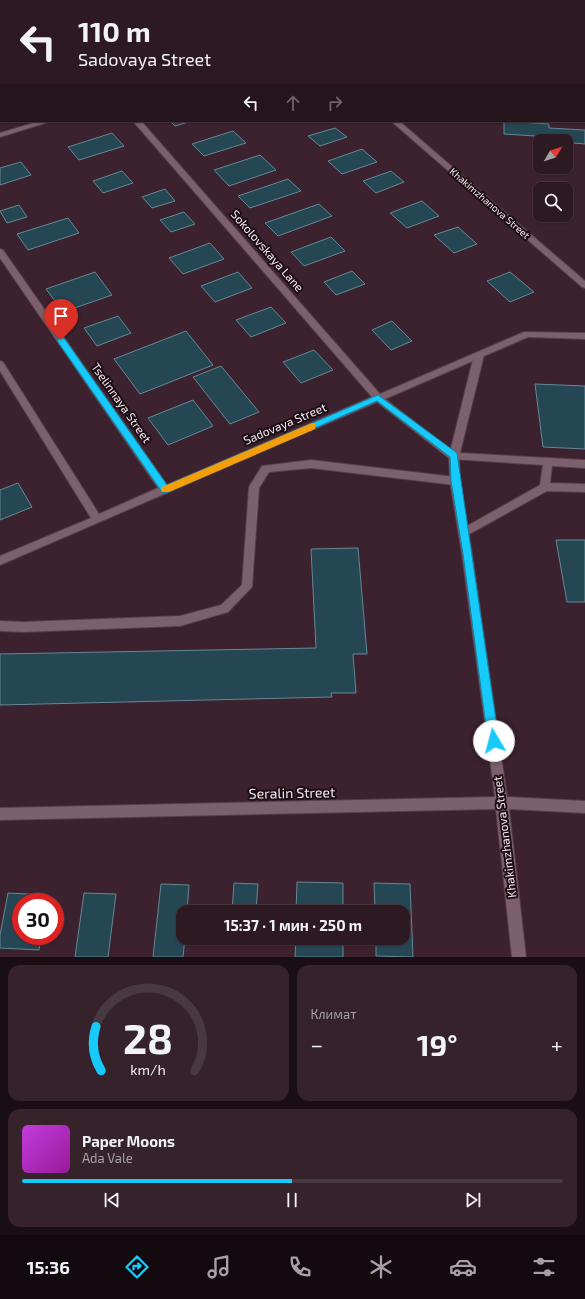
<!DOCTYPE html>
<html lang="ru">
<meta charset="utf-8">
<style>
body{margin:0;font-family:"Exo 2",sans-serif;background:#35222a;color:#f1f3f6;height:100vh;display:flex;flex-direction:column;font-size:15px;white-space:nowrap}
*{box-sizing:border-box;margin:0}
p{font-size:13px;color:#a7a0a5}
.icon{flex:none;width:22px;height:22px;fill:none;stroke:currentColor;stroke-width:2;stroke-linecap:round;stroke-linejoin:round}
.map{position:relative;height:957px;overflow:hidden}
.drawer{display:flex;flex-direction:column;gap:8px;padding:8px;background:#190e13;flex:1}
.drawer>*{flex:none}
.top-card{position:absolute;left:0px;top:0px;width:585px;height:122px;box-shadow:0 1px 3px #0004,0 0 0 1px #483840;background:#2d1922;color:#f1f3f6;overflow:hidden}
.needle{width:26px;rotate:51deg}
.fabs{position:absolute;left:533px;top:134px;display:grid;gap:8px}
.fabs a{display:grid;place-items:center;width:40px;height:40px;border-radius:8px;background:#2d1922;box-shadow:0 1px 3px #0004,0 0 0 1px #483840;font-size:20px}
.speed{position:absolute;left:12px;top:893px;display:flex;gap:8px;font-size:20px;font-weight:700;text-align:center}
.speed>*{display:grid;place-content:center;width:52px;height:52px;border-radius:50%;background:#2d1922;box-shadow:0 1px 3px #0004,0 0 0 1px #483840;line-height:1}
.speed .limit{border:6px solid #d22;background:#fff;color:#111}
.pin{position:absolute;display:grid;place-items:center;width:34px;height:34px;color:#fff;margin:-41px -17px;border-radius:50% 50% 50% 0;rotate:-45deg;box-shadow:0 0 4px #0007}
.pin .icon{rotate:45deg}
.me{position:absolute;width:44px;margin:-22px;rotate:352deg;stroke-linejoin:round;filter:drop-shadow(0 0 3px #0008)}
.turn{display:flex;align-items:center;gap:14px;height:84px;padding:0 12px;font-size:18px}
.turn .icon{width:52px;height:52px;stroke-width:2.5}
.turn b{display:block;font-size:28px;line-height:34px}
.lanes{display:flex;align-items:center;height:38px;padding:0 12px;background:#0003;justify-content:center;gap:20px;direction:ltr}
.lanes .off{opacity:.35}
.big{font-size:30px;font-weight:700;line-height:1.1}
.drawer .widget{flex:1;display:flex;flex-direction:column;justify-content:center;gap:6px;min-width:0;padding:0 14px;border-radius:12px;background:#35222a}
.drawer .dial{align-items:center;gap:0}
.dial svg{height:104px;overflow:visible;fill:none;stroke:#483840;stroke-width:7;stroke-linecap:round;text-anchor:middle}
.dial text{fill:#f1f3f6;stroke:none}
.song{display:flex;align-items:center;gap:12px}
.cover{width:48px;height:48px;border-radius:6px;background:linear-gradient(135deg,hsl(290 70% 55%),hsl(300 70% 35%))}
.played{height:4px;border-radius:2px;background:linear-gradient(90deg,#16cafb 50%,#483840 50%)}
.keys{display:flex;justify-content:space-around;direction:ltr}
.heat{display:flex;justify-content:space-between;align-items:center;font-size:22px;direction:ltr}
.drawer .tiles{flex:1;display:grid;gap:8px;grid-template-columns:1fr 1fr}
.widget:last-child{grid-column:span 2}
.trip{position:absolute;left:176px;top:905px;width:234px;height:40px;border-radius:12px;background:#2d1922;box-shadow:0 1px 3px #0004,0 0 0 1px #483840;font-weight:700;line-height:40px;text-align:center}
.menu{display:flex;height:64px;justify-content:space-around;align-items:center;background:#120a0e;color:#a7a0a5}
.menu .icon{width:28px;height:28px}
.menu .on{color:#16cafb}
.menu b{font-size:18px;color:#f1f3f6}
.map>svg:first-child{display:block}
</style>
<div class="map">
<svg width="585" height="957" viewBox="0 0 585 957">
<rect width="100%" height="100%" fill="#3c212e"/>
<g fill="#254753" stroke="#658896">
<polygon points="533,0 574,0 574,1 534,1"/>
<polygon points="170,121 192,121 175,126"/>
<polygon points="504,121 549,124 549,128 585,130 585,144 550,141 550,137 504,134"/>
<polygon points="335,128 347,137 320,146 308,136"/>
<polygon points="233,131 246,143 204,156 192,144"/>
<polygon points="112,133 124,146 79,160 68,147"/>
<polygon points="362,149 377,162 342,174 328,161"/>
<polygon points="260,155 276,170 229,186 214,170"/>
<polygon points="21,162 31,175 0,185 0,168"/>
<polygon points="122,171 133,183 103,193 93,181"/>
<polygon points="391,171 404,182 376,193 363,181"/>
<polygon points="288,179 301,191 250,208 238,196"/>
<polygon points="165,189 175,201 152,208 142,197"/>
<polygon points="422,201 439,216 407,228 390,213"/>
<polygon points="319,204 332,216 278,236 265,223"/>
<polygon points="19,205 27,217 7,223 0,211"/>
<polygon points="184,212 195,224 171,232 160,220"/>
<polygon points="68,218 79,233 28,250 17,234"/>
<polygon points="458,227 477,244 454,253 434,235"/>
<polygon points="331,237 345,251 304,266 291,252"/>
<polygon points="210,243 224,259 183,274 169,258"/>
<polygon points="352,271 365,284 336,295 324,282"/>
<polygon points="95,272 112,295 63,312 46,289"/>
<polygon points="238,272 252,288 215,302 201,286"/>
<polygon points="510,272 534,292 510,302 487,281"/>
<polygon points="271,307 286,323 251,337 236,320"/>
<polygon points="118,316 131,333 97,346 84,328"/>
<polygon points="392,321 412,341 391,350 372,330"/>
<polygon points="186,331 213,365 140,394 114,359"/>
<polygon points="314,350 333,370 301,383 283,362"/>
<polygon points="221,366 259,412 230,424 193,377"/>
<polygon points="535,384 585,386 585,449 543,447"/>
<polygon points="193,400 213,426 168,445 148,418"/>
<polygon points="18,483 32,507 0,520 0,490"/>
<polygon points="556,540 585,540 585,602 567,602"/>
<polygon points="358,548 367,654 353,654 356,693 331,693 332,697 0,705 0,654 316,648 311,549"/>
<polygon points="297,882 343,883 343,912 296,912"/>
<polygon points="234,883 258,884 256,912 232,912"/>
<polygon points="374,883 410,884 413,957 376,956 376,938 403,938 403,912 375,912"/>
<polygon points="161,884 189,885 187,912 183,912 183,938 185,938 183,957 153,957"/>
<polygon points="8,893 48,895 47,902 21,902 21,936 41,936 39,950 0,948 0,935"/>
<polygon points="84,893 116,894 108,957 75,957"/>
<polygon points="296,938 343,938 343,957 295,957"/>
</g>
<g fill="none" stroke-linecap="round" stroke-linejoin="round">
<defs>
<g id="lane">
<polygon points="479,352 484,355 460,453 585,460 585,468 552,466 550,483 585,484 585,492 547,491 464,537 460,536 459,533 460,530 540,485 543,465 451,459 449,456 474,355"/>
<polygon points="311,460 455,477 459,478 460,481 459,484 455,485 311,468 269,472 259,488 252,587 228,612 180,626 23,632 0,631 0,621 23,622 180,616 221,605 242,585 249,487 262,466"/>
</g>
<g id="street">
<polygon points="21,0 27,0 28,1 22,1"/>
<polygon points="253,0 259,0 260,1 254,1"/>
<polygon points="40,121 52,121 0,137 0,133"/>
<polygon points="133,121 141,121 380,394 524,332 585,333 585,339 528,337 385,399 459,456 460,481 472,554 507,797 585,801 585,813 509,809 526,957 512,957 496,809 0,820 0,808 495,797 462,554 450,481 449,458 377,402 0,565 0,556 91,518 0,371 0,361 3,362 99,514 158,488 0,258 0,249 3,250 167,485 372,397"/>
<polygon points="391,121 399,121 585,281 585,288 582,287"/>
</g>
</defs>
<use href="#lane" stroke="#563d49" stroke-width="2"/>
<use href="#street" stroke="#563d49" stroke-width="2"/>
<use href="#lane" fill="#7c616c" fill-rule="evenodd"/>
<use href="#street" fill="#7c616c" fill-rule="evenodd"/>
</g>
<polygon fill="#16cafb" stroke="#0e83a3" points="61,337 64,338 167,485 378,395 457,453 499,741 497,745 494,746 490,745 488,741 463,554 451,481 450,457 377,401 166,493 162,492 58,342 57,340"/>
<polygon fill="#f59e0b" points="312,423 315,424 315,429 169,492 162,492 161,490 162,487"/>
<g text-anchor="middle" stroke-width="4" stroke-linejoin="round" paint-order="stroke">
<g font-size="10" fill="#f9e7ef" stroke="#1b0f15">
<text transform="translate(490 203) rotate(41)" y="4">Khakimzhanova Street</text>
</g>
<g font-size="12" fill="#f9e7ef" stroke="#1b0f15">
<text transform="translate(267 251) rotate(49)" y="4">Sokolovskaya Lane</text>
<text transform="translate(121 403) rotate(55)" y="4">Tselinnaya Street</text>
<text transform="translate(285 424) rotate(-23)" y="4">Sadovaya Street</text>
<text transform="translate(505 837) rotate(-97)" y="4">Khakimzhanova Street</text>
</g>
<g font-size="14" fill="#f9e7ef" stroke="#1b0f15">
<text transform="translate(292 793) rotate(-1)" y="5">Seralin Street</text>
</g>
</g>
</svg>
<div class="fabs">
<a><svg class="needle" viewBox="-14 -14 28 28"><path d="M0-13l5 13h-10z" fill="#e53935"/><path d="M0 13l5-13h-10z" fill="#a7a0a5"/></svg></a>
<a><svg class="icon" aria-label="search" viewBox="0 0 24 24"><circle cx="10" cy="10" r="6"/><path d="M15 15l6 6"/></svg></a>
</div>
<div class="speed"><div class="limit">30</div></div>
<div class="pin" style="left:61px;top:340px;background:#d93025"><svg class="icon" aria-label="arrive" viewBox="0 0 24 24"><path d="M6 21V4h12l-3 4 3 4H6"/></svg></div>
<svg class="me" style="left:494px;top:741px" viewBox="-20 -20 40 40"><circle r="19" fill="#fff"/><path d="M0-13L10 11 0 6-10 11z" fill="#16cafb"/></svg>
<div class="trip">15:37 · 1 мин · 250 m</div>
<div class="top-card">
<div class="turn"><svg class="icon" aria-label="left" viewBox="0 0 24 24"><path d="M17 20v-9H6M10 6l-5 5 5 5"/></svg><div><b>110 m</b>Sadovaya Street</div></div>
<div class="lanes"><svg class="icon" aria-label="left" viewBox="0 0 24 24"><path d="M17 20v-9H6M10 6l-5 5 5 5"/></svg><svg class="icon off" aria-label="ahead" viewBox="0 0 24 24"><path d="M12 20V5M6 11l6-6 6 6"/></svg><svg class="icon off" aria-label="right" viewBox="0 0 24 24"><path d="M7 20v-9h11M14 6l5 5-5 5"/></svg></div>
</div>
</div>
<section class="drawer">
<div class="tiles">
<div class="widget dial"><svg viewBox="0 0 100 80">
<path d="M14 69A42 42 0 1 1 86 69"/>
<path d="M14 69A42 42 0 0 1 10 35" stroke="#16cafb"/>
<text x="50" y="56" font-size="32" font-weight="700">28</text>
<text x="50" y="72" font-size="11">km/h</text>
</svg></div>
<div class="widget"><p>Климат</p>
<div class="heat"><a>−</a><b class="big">19°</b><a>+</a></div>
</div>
<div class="widget">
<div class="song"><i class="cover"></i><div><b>Paper Moons</b><p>Ada Vale</p></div></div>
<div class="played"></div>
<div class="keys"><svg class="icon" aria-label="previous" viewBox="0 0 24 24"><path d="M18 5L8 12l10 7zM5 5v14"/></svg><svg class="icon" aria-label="pause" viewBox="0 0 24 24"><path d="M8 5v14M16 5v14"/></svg><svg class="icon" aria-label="next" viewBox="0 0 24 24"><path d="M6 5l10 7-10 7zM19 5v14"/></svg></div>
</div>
</div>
</section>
<nav class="menu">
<b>15:36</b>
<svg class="icon on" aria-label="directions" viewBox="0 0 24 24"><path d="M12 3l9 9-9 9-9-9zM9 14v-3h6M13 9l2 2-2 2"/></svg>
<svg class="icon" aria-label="music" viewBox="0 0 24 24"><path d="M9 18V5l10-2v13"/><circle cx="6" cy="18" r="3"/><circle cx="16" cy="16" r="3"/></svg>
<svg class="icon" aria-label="phone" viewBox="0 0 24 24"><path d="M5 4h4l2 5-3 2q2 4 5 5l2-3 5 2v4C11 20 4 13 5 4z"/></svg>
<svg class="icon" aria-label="climate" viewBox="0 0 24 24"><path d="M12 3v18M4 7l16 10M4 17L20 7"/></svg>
<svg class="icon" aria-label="car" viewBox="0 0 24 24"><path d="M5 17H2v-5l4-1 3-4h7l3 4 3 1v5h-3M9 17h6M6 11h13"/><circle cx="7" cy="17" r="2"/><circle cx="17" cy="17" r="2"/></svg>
<svg class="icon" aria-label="filters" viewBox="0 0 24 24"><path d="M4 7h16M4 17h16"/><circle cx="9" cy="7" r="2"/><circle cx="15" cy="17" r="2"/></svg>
</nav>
